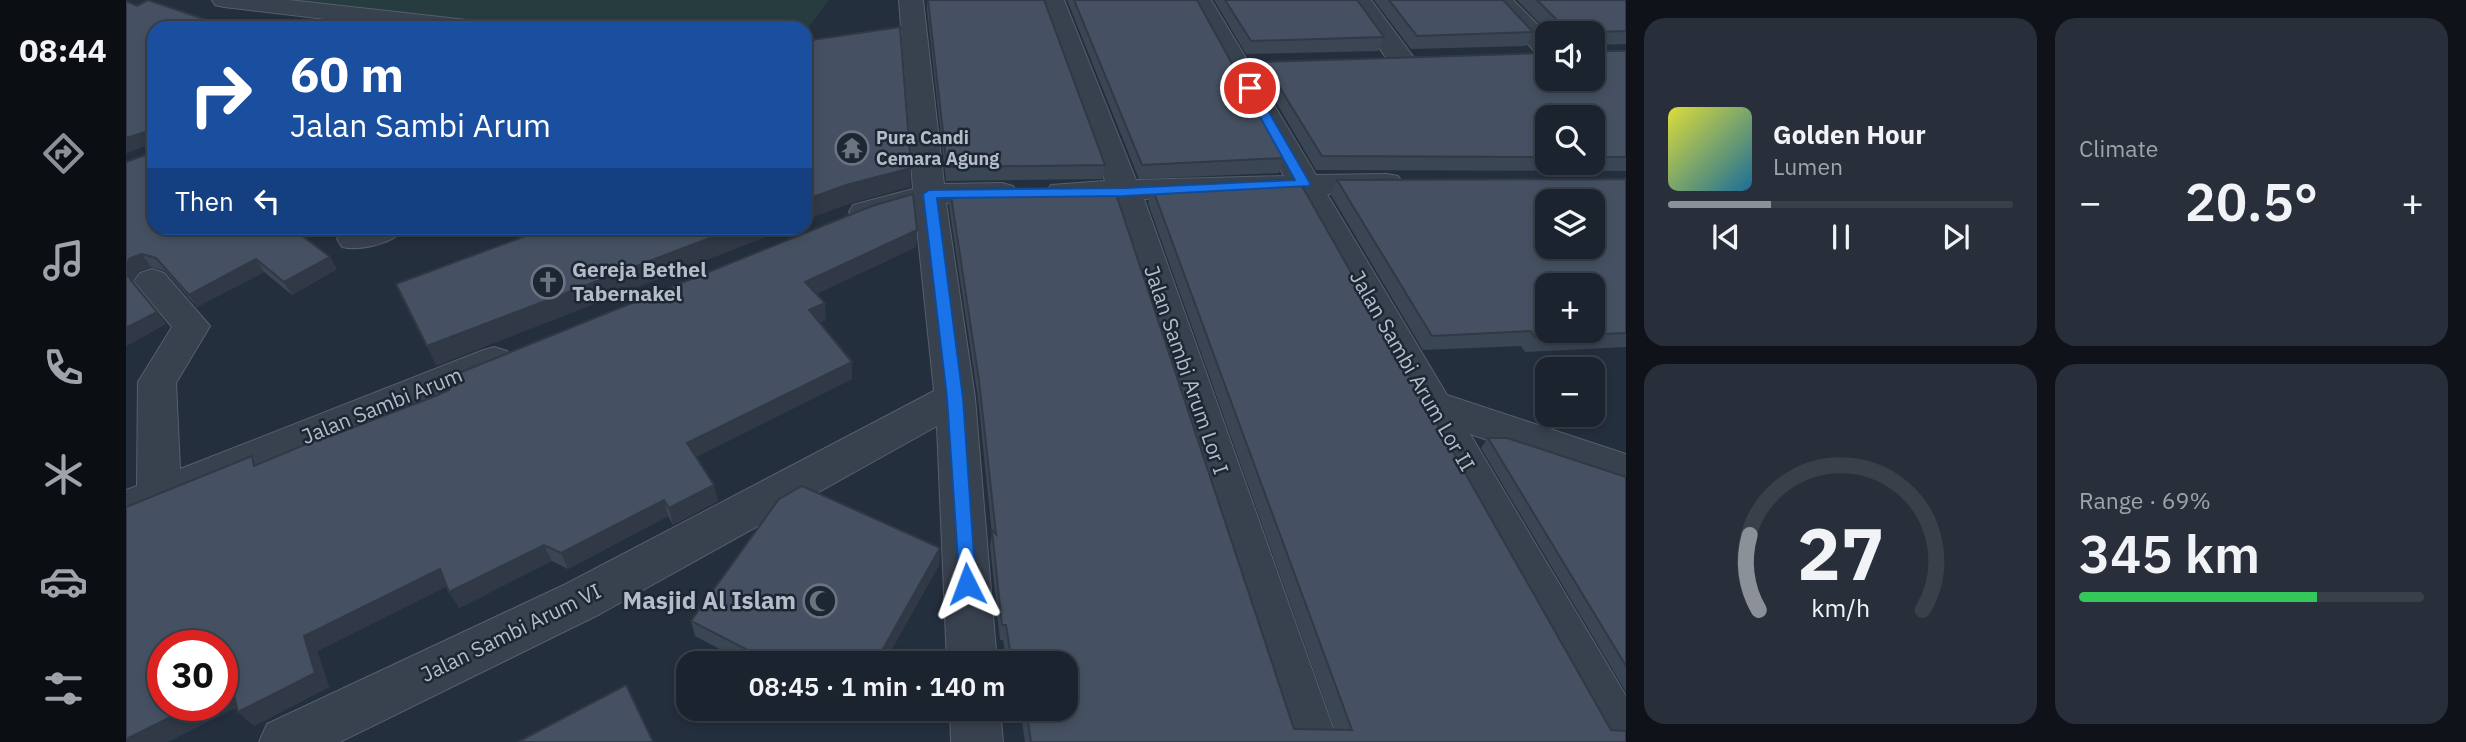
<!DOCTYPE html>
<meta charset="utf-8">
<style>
body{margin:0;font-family:"IBM Plex Sans",sans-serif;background:#282f3a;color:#f1f3f6;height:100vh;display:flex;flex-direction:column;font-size:26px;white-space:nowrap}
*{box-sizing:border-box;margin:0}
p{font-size:23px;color:#a0a4aa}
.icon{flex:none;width:38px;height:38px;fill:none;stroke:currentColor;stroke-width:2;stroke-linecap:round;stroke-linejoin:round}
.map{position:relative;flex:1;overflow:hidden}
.sheet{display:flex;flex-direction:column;gap:18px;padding:18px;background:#0f1319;width:840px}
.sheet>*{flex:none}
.guide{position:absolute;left:21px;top:21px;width:665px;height:214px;border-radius:21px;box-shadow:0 4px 10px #0003,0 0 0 2px #39404a;background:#1a4fa0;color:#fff;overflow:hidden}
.tools{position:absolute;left:1409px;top:21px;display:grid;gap:14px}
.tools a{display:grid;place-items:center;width:70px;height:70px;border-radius:14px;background:#1b232e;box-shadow:0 4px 10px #0003,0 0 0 2px #39404a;font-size:35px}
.speed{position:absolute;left:21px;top:630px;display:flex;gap:14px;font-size:35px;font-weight:700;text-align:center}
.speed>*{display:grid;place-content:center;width:91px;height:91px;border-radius:50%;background:#1b232e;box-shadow:0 4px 10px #0003,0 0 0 2px #39404a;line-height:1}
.speed .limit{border:10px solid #d22;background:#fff;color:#111}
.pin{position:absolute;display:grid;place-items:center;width:60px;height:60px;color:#fff;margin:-30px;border:4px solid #fff;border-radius:50%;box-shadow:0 2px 7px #0007}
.me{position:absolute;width:77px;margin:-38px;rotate:357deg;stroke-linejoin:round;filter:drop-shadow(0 0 5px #0008)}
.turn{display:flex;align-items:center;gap:24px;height:147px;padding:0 28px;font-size:32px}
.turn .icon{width:91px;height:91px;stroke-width:2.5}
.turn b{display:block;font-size:49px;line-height:60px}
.then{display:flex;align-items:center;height:66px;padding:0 28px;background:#0003;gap:14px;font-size:26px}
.big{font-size:52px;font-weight:600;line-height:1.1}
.sheet .widget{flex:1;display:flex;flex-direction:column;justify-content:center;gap:10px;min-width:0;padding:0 24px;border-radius:21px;background:#282f3a}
.sheet .dial{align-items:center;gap:0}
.dial svg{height:182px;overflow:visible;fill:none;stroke:#39404a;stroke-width:7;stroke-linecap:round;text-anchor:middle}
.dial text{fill:#f1f3f6;stroke:none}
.song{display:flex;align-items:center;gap:21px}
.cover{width:84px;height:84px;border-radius:10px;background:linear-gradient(135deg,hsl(60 70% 55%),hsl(200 70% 35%))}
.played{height:7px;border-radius:4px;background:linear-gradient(90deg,#8c9099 30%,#39404a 30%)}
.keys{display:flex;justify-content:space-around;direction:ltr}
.heat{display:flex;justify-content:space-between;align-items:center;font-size:38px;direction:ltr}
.charge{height:10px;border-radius:5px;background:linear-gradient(90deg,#34c759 69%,#39404a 0)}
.sheet .tiles{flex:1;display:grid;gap:18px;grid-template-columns:repeat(2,1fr)}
.trip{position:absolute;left:550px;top:651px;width:402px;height:70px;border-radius:21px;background:#1b232e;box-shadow:0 4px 10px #0003,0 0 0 2px #39404a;font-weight:600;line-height:70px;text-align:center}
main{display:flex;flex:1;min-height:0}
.menu{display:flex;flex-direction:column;width:126px;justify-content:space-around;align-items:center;background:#0b0e12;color:#a0a4aa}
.menu .icon{width:49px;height:49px}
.menu .selected{color:#8c9099}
.menu b{font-size:32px;color:#f1f3f6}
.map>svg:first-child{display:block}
</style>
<main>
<nav class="menu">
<b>08:44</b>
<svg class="icon selected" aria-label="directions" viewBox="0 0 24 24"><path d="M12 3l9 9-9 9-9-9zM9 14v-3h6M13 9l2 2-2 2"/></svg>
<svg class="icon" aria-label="music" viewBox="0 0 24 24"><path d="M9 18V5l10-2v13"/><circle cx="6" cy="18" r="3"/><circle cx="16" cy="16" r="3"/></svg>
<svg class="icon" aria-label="phone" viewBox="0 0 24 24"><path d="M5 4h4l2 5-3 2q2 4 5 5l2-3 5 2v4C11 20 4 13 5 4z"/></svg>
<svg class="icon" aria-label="climate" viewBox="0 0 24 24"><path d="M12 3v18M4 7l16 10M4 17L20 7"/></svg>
<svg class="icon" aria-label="car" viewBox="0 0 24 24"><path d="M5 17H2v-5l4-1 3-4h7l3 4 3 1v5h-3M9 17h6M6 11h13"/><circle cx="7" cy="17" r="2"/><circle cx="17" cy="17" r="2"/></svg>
<svg class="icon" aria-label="filters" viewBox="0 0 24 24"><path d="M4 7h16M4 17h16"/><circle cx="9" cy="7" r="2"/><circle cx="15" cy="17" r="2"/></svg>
</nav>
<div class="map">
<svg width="1500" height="742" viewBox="0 0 1500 742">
<rect width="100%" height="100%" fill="#242f3e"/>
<polygon fill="#263c3f" points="124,0 703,0 679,32 679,28 369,28"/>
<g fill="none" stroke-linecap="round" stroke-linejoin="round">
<defs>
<g id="minor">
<polygon points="86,0 163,0 341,20 350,23 354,28 274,28 98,7 89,5"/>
<polygon points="773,0 797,0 818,184 876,183 887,186 892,193 887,200 820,203 849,398 871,663 821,663 811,426 474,614 214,742 133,742 141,724 440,584 808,391 789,208 739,222 727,219 723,212 727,205 787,189"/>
<polygon points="914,0 938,0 1010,180 1158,176 1061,0 1085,0 1190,175 1261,174 1272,176 1277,183 1272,190 1201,194 1321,395 1500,454 1500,488 1344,434 1500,696 1500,742 1470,742 1168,195 1018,199 1212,742 1160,742 986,200 936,202 925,199 920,192 925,185 979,181"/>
<polygon points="1220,0 1245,0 1289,59 1285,65 1265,65"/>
<polygon points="1361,0 1387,0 1421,34 1421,57 1412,55"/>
<path d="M228,228h51c-11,16 -46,23 -63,19l-5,-8 5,-8z"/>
<polygon points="26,269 38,273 84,326 50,383 54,469 355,351 368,347 381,351 387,361 381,371 0,527 0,490 11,486 12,382 46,327 8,281 14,273"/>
<polygon points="824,709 874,709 877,742 825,742"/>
</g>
</defs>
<use href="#minor" stroke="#565f6c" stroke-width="2"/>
<use href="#minor" fill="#38414e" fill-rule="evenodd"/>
</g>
<g fill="#3b4654" fill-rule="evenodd">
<polygon points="801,0 979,165 976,179 820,181 801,10"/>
<polygon points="941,0 1071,0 1158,158 1153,173 1013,179"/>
<polygon points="1088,0 1231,0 1258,37 1252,51 1120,54"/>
<polygon points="1248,0 1377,0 1407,32 1400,46 1285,49"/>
<path d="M1391,0h109v44l-28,1v6h28v120l-310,-1 -56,-95 4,-13 283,17 45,-46h-43zM1421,117h45v46h-45z"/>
<polygon points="0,1 175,234 211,269 166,295 138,272 71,307 39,271 25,267 13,271 6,282 40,324 0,346 0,162 22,154 22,145 0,153"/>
<polygon points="1500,179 1500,347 1399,352 1395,346 1297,350 1205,195 1211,180"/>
<polygon points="1026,187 1485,730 1500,742 899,742 894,709 940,709 940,663 881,663 877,640 874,640 864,546 866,534 852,398 823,206 824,189 1168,729 1209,730 1022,203"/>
<polygon points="791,230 790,247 690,294 700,320 693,323 726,379 570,457 592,501 547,525 542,516 442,569 426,561 333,608 321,586 191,651 203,687 128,726 112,712 111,707 41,742 0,742 205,436"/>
<polygon points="1362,438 1500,477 1500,692 1355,448"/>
<polygon points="814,548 813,565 758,663 620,663 569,636 565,621"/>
<polygon points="707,709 733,709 727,719"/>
</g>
<g fill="#303945">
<polygon points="22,131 28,143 0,153 0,138"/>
<polygon points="785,168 784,187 720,205 679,220 679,200 720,185"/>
<polygon points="164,228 185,228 170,237"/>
<polygon points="610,228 663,228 310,366 301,346"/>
<polygon points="791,230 790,247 680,299 679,282"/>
<polygon points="16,254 25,267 13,271 6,283 0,275 0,265 4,258"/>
<polygon points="204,257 211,269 166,295 158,282"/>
<polygon points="130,259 138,272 71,307 63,295"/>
<polygon points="699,303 700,320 684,327 683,310"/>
<polygon points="31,312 40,324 0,346 0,328"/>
<polygon points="726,362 726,379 564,460 561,443"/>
<polygon points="588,485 592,501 547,525 543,508"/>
<polygon points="538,500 542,516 442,569 435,553"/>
<polygon points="418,545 426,561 333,608 323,592"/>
<polygon points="814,548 813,565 758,663 749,663"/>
<polygon points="314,569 323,585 191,651 203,687 128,726 112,712 178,636"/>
<polygon points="106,687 122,701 41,742 0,742 0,739 69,705 96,705 96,692"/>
<polygon points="726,709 733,709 727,719"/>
</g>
<g fill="#455162" stroke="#303945" stroke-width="2" fill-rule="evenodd">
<polygon points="22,0 104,28 28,28 28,228 166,228 204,257 158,282 130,259 63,295 30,258 16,254 4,258 0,265 0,162 22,154 22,131 0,138 0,1 11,6"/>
<polygon points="802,0 918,0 979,165 821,167"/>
<polygon points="948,0 1071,0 1158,158 1016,165"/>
<polygon points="1099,0 1231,0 1258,37 1125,41"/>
<polygon points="1263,0 1377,0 1407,32 1291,36"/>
<polygon points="1411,0 1500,0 1500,31 1472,32 1472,51 1500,51 1500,157 1466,157 1466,117 1421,117 1421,157 1196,156 1138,62 1421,53 1421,79 1466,79 1466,33 1430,33 1430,19"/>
<polygon points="774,27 785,168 720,185 679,200 679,41"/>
<polygon points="1172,179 1485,730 1500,731 1500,742 905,742 900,709 940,709 940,663 886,663 880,625 876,625 866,530 870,534 853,381 824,189 988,188 1168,729 1226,730 1026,187"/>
<path d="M1500,179v154l-91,4 -4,-6 -99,5 -95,-156zM1421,201h45v46h-45zM1421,285h45v46h-45z"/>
<polygon points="787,194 791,230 679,282 699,303 683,310 726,362 561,443 588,485 543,508 538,500 435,553 418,545 323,592 314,569 178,636 189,673 112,712 106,687 96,692 96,646 37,646 37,705 69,705 0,739 0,507 126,456 128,466 204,434 205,436 307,397 323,390 318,379 746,206"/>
<polygon points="421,228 610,228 301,346 270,284"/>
<polygon points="0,274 31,312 0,328"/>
<polygon points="1362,438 1381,438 1500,477 1500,666"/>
<polygon points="676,486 814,548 749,663 647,663 565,621 653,499"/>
<polygon points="500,685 527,742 392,742"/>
</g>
<polygon fill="#1a73e8" stroke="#114b97" stroke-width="2" points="1124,85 1129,88 1184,183 1183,186 999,196 811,198 837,398 850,584 848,590 841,592 834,590 821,398 797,194 803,190 999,188 1169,180 1118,88"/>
<defs>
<symbol id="temple-ring" viewBox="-11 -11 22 22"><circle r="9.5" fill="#1d2633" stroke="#6b7280" stroke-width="1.5"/><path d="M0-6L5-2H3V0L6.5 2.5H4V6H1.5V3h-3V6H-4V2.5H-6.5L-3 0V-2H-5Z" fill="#6b7280"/></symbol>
<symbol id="church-ring" viewBox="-11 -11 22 22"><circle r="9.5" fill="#1d2633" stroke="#6b7280" stroke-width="1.5"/><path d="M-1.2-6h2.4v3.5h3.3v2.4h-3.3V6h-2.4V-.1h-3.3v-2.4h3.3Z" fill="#6b7280"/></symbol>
<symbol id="mosque-ring" viewBox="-11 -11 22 22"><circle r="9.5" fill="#1d2633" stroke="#6b7280" stroke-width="1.5"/><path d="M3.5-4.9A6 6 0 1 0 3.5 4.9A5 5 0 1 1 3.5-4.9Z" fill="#6b7280"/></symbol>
</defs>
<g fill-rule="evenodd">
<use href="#temple-ring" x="707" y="129" width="38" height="38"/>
<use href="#church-ring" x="403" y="263" width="38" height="38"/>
<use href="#mosque-ring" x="675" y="582" width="38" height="38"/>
</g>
<g text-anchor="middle" stroke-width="5" stroke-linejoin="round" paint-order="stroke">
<g font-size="18" font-weight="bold" fill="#b4bcc9" stroke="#1d2633" text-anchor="start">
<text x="750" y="144">Pura Candi<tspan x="750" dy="21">Cemara Agung</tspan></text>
</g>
<g font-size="21" font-weight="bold" fill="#b4bcc9" stroke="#1d2633" text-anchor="start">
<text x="446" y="277">Gereja Bethel<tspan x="446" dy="24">Tabernakel</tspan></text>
</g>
<g font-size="21" fill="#b4bcc9" stroke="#1d2633">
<text transform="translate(1060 370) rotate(71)" y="7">Jalan Sambi Arum Lor I</text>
<text transform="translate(1286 371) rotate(60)" y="7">Jalan Sambi Arum Lor II</text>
<text transform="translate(256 406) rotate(-22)" y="7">Jalan Sambi Arum</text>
<text transform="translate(385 633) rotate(-26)" y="7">Jalan Sambi Arum VI</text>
</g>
<g font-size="24" font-weight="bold" fill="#b4bcc9" stroke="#1d2633" text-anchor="end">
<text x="670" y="609">Masjid Al Islam</text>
</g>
</g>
</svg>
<div class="tools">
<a><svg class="icon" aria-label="sound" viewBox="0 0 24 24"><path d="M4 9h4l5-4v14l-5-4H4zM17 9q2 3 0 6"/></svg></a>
<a><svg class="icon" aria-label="search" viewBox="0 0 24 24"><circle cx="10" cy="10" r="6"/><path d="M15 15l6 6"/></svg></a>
<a><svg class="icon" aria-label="layers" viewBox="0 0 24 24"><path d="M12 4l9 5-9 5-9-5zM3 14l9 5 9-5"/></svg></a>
<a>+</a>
<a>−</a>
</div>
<div class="speed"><div class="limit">30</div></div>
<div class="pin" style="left:1124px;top:88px;background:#d93025"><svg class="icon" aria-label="arrive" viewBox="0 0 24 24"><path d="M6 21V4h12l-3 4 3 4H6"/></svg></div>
<svg class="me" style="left:841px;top:584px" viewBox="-20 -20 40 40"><path d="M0-17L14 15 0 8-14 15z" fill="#1a73e8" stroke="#fff" stroke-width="4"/></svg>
<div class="trip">08:45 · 1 min · 140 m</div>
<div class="guide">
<div class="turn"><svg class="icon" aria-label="right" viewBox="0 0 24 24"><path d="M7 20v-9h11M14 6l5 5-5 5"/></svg><div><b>60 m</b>Jalan Sambi Arum</div></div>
<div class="then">Then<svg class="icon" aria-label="left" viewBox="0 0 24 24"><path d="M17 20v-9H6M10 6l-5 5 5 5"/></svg></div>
</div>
</div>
<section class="sheet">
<div class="tiles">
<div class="widget">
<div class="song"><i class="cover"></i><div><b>Golden Hour</b><p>Lumen</p></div></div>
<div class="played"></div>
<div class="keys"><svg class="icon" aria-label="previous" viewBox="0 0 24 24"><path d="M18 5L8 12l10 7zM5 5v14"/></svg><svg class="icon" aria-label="pause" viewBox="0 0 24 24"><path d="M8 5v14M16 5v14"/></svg><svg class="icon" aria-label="next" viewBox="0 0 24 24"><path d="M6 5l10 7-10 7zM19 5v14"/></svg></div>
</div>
<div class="widget"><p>Climate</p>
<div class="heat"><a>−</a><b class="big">20.5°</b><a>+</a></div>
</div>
<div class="widget dial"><svg viewBox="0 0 100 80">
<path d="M14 69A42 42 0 1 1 86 69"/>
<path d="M14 69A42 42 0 0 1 10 36" stroke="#8c9099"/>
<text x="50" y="56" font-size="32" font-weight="700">27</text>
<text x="50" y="72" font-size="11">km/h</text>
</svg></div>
<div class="widget"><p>Range · 69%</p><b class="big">345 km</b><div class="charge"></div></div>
</div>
</section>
</main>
